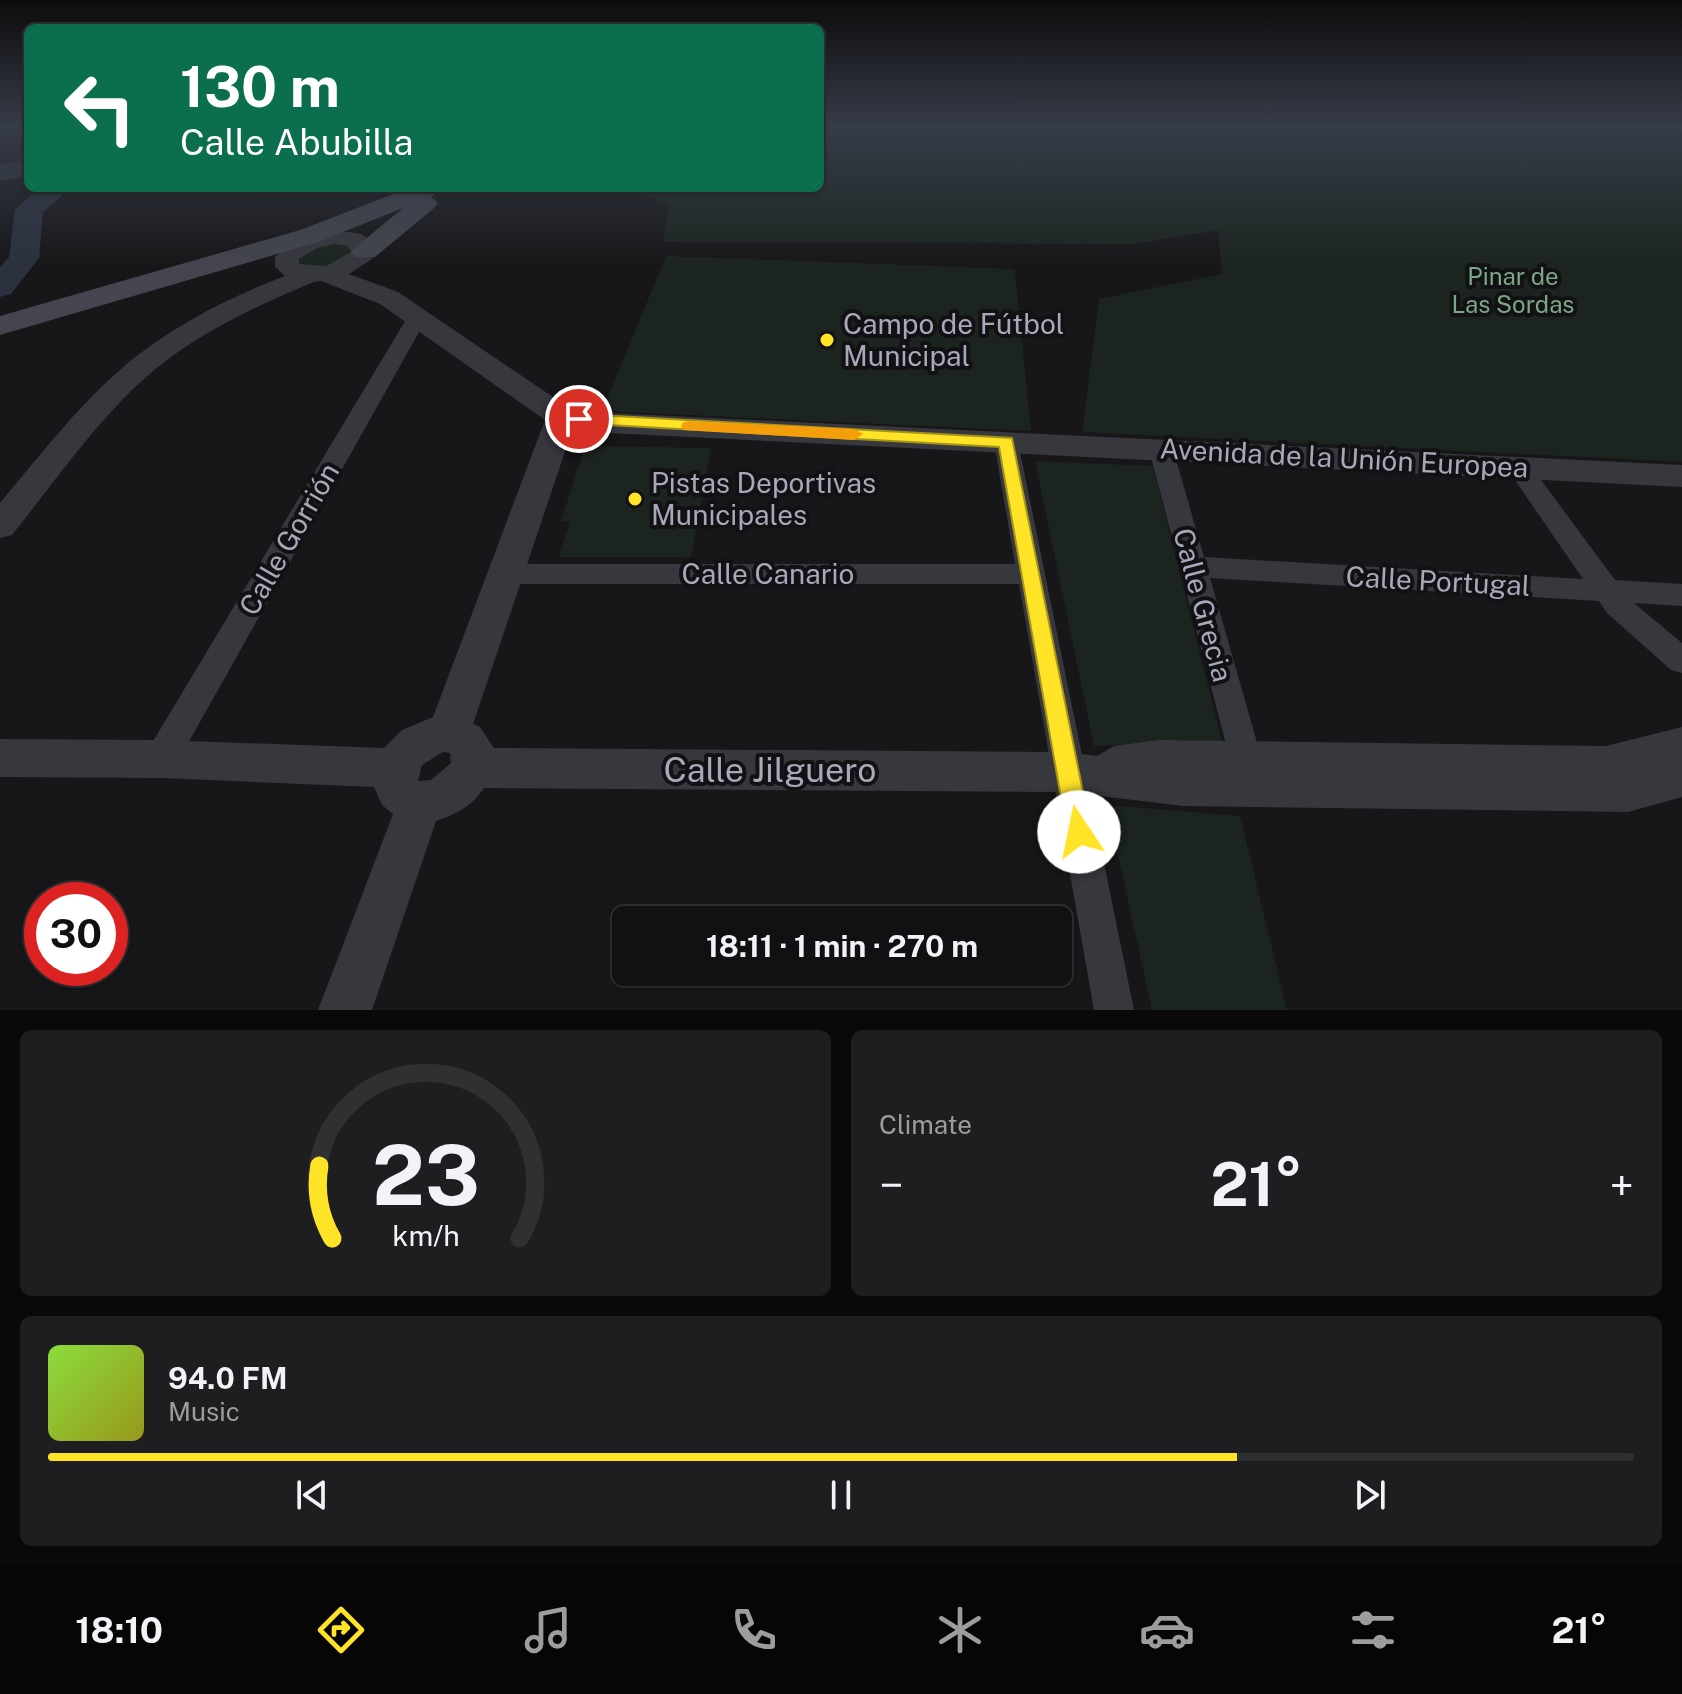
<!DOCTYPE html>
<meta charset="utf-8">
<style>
body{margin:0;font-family:"Public Sans",sans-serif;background:#1e1e20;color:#f1f3f6;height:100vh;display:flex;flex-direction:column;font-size:30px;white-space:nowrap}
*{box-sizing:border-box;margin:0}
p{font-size:26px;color:#9c9d9f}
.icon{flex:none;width:44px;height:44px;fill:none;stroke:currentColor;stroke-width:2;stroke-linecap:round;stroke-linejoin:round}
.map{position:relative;height:1010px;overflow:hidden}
.drawer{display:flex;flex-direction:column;gap:20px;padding:20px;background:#09090a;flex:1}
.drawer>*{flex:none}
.banner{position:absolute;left:24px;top:24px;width:800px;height:168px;border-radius:12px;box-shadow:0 2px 6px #0004,0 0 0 2px #303032;background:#0b6e4f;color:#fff;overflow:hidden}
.speed{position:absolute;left:24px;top:882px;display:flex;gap:16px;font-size:40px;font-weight:700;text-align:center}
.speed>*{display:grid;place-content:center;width:104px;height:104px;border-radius:50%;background:#111012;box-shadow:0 2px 6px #0004,0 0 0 2px #303032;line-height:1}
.speed .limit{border:12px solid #d22;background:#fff;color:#111}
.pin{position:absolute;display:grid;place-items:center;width:68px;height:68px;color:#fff;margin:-34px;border:4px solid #fff;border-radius:50%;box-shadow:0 2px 8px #0007}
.me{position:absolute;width:88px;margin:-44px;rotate:349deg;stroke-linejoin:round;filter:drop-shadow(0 0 6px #0008)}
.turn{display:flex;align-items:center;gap:28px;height:168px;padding:0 24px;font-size:36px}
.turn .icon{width:104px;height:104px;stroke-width:2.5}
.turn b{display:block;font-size:56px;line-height:68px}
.big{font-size:60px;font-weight:700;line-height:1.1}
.drawer .widget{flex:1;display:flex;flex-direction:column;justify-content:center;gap:12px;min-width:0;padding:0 28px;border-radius:12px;background:#1e1e20}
.drawer .dial{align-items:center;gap:0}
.dial svg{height:208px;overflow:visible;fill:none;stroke:#303032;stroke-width:7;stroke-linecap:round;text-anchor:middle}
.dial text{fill:#f1f3f6;stroke:none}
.song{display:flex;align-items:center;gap:24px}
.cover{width:96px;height:96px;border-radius:12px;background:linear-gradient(135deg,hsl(90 70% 55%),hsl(60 70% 35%))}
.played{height:8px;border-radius:4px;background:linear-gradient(90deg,#ffe327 75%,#303032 75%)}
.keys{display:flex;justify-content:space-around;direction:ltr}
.heat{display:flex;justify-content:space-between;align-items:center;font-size:44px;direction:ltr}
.drawer .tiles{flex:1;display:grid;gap:20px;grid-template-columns:1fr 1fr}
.widget:last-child{grid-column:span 2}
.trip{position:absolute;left:612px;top:906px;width:460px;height:80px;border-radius:12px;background:#111012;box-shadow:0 2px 6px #0004,0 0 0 2px #303032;font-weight:700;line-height:80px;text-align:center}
.menu{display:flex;height:128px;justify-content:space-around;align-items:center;background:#070607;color:#9c9d9f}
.menu .icon{width:56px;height:56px}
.menu .on{color:#ffe327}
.menu b{font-size:36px;color:#f1f3f6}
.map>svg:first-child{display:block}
</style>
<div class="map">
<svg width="1682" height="1010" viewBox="0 0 1682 1010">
<rect width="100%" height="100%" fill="#171618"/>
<g fill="#1c241f">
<polygon points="820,127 1682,127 1682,462 1082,432 1099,299 1222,274 1218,230 1135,244 663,242 669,204 624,188 820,188"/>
<polygon points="327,243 350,245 354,252 328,268 298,265 298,256"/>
<polygon points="666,256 1015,269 1031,431 602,411"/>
<polygon points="585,446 711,448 691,557 559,557 570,522 561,521"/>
<polygon points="1035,461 1153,466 1222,741 1094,746"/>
<polygon points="1107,805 1240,816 1287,1010 1152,1010"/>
</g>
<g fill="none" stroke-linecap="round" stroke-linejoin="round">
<g fill="#2b313e" fill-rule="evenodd">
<polygon points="28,160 28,176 0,181 0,165"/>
<polygon points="40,188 71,188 43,212 39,258 11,294 0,297 0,267 9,257 15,209"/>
</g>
<g fill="#37373e" fill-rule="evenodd">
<polygon points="417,312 427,318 173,770 161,774 149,770 144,759 149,748 407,318"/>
<polygon points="1006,434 1015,436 1018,442 1134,1010 1094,1010 1019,584 505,584 495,581 491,574 495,567 505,564 1015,564 994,442 997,436"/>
<polygon points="1161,441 1170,443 1173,449 1204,557 1583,579 1506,467 1509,461 1518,459 1527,461 1615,580 1682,584 1682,606 1634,603 1682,643 1682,673 1671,670 1607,613 1599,601 1210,578 1262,760 1257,771 1245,775 1233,771 1149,449 1152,443"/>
</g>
<path fill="#37373e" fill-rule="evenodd" d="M334,230l28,4 14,12 -4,13 -23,15 49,18 171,116 41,5 1072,52v22l-1072,-54 -37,-5 -100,296 7,3 14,21 573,4 30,4 17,-10 44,-6 448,6 76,-19v70l-54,15 -445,-6 -116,-14 -583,-4c-12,18 -27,26 -48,33l-64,189h-54l75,-196 -11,-9 -8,-18 -213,-9 -161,-1v-38l161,1 223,8 18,-18 31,-13 112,-297 -165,-116 -59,-23 -7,1c-56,23 -114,50 -161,89 -55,47 -96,108 -141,164l-12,3v-35c42,-50 83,-104 134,-145 44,-35 98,-62 151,-82l-10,-9v-10l19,-16zM334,244l14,2 3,6 -25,14 -27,-2v-5l18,-11zM443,752l7,1 1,10 -20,17 -13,1 4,-16z"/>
<polygon fill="#44454e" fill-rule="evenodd" points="409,188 443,188 431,197 438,203 434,208 375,257 355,257 351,251 403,208 318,242 0,335 0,316 300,230"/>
</g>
<linearGradient id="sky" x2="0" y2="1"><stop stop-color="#0d0c0d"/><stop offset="0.47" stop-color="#363c48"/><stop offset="1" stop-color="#363c48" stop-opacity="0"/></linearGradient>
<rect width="1682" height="269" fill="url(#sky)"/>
<polygon fill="#ffe327" stroke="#a69419" stroke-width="2" points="579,414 1012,438 1091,832 1088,840 1079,844 1070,840 1067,832 999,447 573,423 571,419 573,416"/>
<polygon fill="#f59e0b" points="689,421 854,429 863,434 854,440 684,430 681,426 684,422"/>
<g fill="#ffe327" stroke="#121113" stroke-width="3">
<circle cx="827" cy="340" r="8"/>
<circle cx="635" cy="499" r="8"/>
</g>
<g text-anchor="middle" stroke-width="8" stroke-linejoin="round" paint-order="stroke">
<g font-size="24" fill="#7ca787" stroke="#121113">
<text x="1513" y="285">Pinar de<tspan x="1513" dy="28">Las Sordas</tspan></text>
</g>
<g font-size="28" fill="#a7a9ba" stroke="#121113" text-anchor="start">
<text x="843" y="334">Campo de Fútbol<tspan x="843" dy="32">Municipal</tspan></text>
<text x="651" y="493">Pistas Deportivas<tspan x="651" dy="32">Municipales</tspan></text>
</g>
<g font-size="28" fill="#a7a9ba" stroke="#121113">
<text transform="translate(1344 458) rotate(3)" y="10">Avenida de la Unión Europea</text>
<text transform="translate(289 539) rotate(-60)" y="10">Calle Gorrión</text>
<text x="768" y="584">Calle Canario</text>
<text transform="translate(1438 581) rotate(3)" y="10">Calle Portugal</text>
<text transform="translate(1203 605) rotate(75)" y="10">Calle Grecia</text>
</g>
<g font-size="34" fill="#a7a9ba" stroke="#121113">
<text x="770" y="782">Calle Jilguero</text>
</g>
</g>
</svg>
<div class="speed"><div class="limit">30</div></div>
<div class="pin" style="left:579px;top:419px;background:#d93025"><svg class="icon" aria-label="arrive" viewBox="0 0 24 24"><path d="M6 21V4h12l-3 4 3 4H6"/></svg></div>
<svg class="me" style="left:1079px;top:832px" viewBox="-20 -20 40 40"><circle r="19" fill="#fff"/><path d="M0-13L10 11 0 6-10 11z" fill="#ffe327"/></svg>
<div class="trip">18:11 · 1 min · 270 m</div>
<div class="banner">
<div class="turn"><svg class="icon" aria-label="left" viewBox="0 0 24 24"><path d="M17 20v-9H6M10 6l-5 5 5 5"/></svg><div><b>130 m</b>Calle Abubilla</div></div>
</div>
</div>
<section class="drawer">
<div class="tiles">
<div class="widget dial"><svg viewBox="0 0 100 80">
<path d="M14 69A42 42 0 1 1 86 69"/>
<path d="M14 69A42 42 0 0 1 9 41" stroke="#ffe327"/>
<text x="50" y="56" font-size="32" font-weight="700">23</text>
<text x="50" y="72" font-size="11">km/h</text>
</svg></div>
<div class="widget"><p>Climate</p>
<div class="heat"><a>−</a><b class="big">21°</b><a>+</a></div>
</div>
<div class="widget">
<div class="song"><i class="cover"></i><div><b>94.0 FM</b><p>Music</p></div></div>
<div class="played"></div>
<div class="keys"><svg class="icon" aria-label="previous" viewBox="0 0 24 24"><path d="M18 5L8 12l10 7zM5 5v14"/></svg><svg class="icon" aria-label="pause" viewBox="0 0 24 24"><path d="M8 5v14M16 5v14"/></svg><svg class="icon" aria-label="next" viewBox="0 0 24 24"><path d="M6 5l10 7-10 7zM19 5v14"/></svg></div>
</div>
</div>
</section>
<nav class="menu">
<b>18:10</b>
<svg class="icon on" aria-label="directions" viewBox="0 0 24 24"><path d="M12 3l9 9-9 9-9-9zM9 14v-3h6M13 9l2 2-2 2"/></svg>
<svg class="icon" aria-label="music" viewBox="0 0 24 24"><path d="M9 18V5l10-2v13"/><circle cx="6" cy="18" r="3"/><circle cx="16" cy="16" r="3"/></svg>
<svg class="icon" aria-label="phone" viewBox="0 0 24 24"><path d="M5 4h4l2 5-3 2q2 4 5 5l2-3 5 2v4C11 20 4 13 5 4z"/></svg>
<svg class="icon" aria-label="climate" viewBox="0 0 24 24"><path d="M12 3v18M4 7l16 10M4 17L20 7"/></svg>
<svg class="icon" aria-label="car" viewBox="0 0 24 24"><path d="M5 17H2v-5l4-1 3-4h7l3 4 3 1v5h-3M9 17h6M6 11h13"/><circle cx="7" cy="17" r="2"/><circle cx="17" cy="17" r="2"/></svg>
<svg class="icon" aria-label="filters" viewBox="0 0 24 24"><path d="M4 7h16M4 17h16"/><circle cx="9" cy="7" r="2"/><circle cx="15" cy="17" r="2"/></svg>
<b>21°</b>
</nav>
